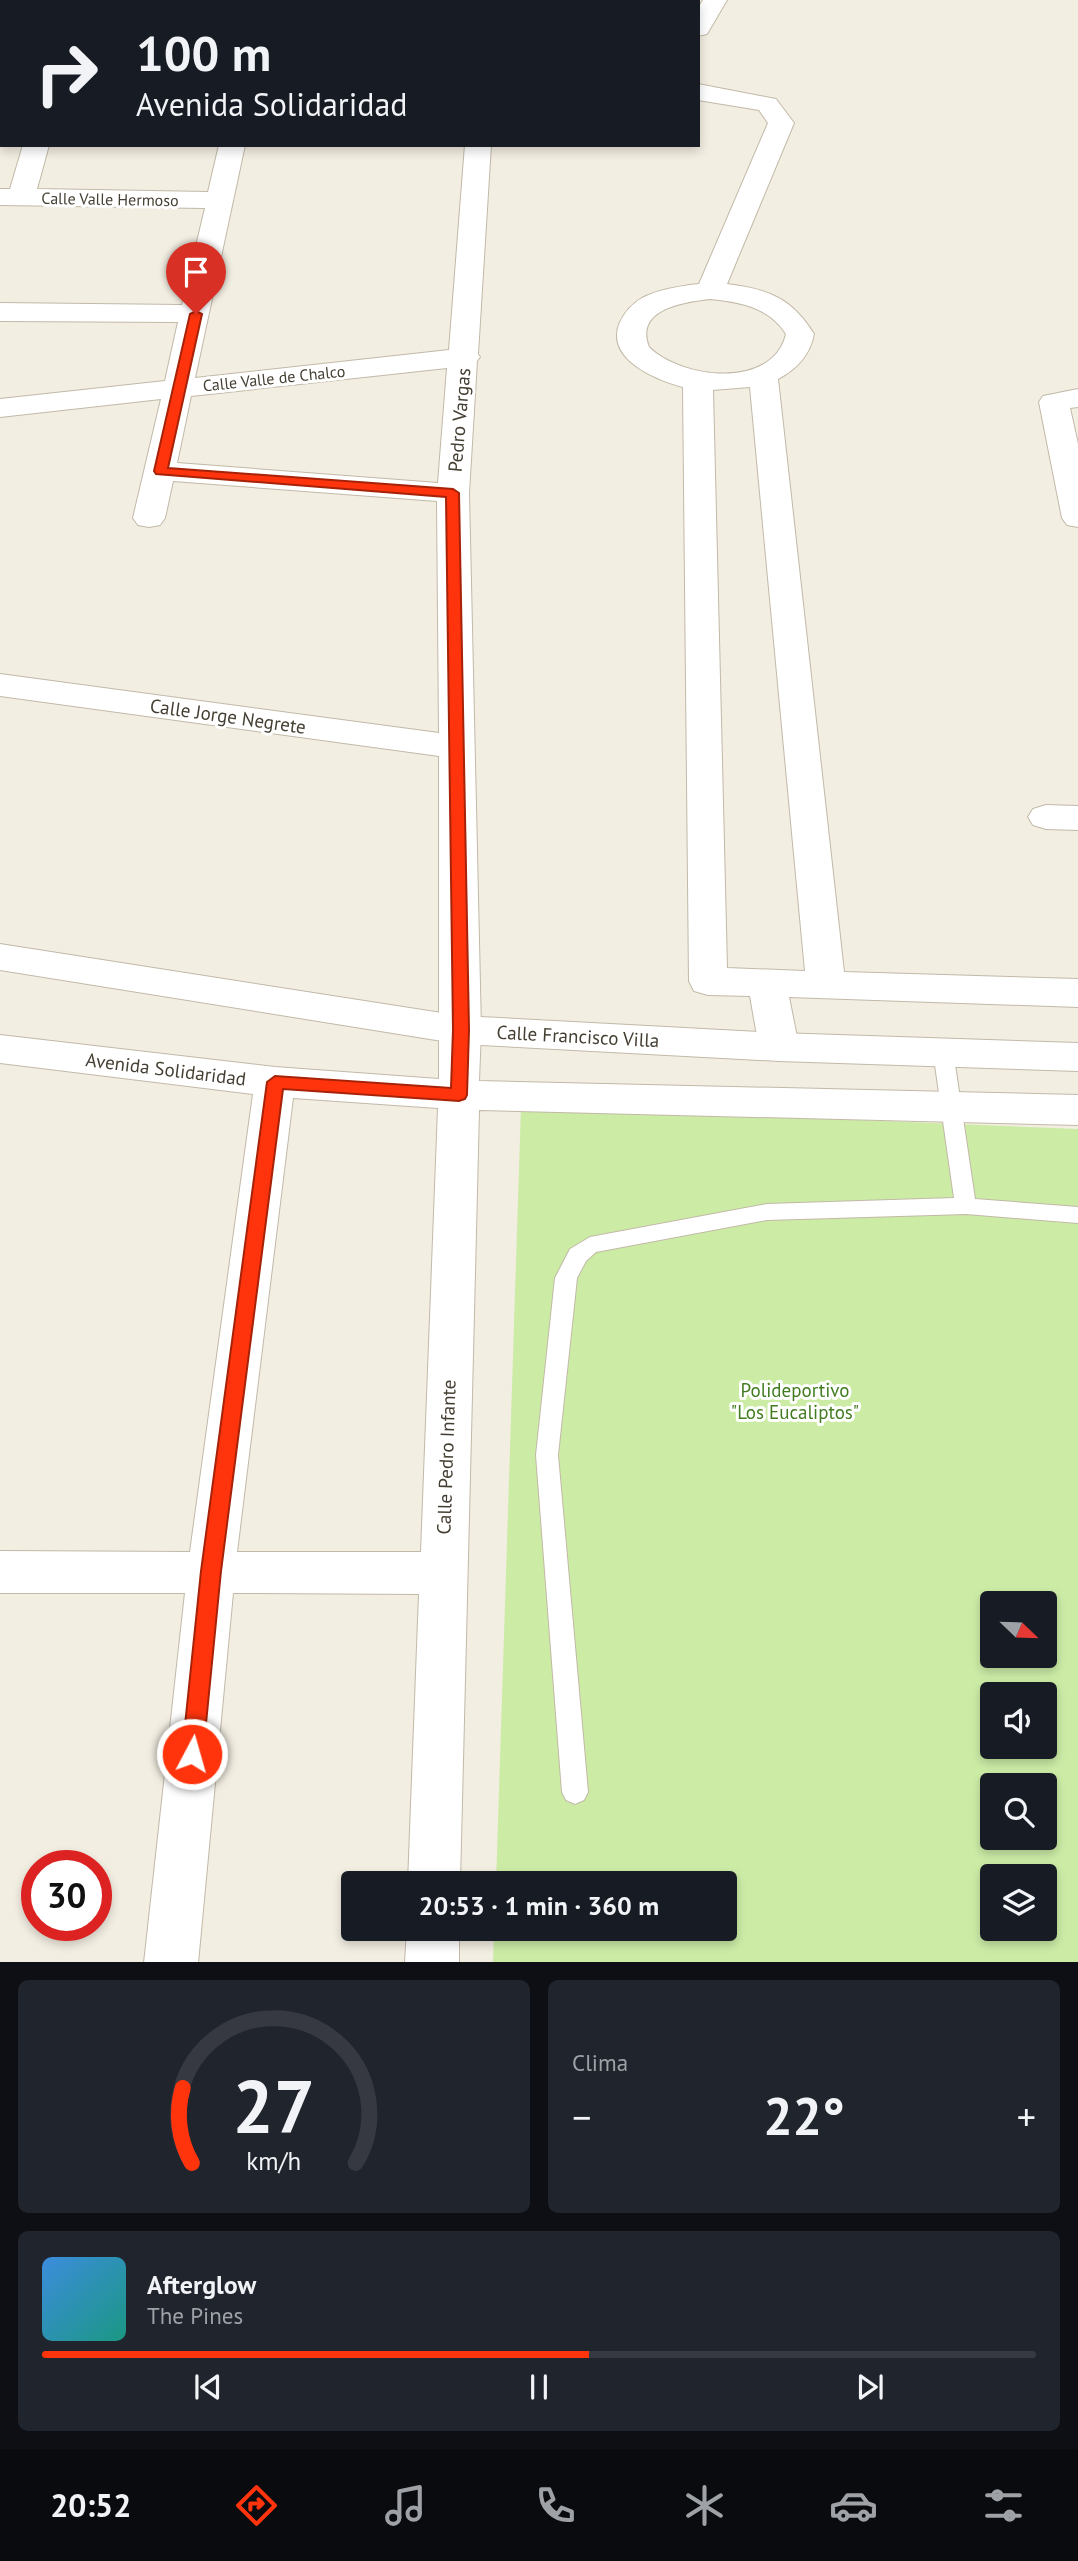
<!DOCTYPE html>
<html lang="es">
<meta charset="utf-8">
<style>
body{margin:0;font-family:"PT Sans",sans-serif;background:#20242c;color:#f1f3f6;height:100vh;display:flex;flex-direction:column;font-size:26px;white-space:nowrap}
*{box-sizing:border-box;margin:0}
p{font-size:23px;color:#9ea1a6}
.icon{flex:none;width:38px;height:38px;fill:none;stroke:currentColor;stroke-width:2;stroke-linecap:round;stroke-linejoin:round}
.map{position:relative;height:1962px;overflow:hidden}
.drawer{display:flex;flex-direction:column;gap:18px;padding:18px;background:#0d0f14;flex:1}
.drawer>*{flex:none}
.guide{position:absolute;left:0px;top:0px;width:700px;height:147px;box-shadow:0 4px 10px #0003;background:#171b24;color:#f1f3f6;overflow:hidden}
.needle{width:46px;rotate:113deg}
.controls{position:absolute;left:980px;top:1591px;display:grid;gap:14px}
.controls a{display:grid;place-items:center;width:77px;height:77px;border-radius:7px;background:#171b24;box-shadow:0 4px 10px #0003;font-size:35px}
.speed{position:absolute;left:21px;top:1850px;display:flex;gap:14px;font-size:35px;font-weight:700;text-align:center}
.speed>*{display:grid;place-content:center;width:91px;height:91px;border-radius:50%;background:#171b24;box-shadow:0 4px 10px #0003;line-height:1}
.speed .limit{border:10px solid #d22;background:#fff;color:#111}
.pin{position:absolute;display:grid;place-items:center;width:60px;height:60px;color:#fff;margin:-72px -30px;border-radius:50% 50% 50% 0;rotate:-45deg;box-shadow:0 0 7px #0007}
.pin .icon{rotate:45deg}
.me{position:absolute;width:77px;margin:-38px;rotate:6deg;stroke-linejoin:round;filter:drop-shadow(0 0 5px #0008)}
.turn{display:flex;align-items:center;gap:24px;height:147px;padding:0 21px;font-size:32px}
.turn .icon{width:91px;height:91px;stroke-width:2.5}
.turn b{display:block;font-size:49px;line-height:60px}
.big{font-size:52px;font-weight:800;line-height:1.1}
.drawer .card{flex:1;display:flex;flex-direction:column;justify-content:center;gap:10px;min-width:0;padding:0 24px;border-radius:10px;background:#20242c}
.drawer .dial{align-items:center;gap:0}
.dial svg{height:182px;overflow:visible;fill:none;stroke:#363941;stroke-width:7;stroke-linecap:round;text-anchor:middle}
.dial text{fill:#f1f3f6;stroke:none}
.song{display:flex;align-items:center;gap:21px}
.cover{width:84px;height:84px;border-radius:10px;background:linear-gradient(135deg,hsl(210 70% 55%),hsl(170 70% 35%))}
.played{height:7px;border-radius:4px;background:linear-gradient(90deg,#ff340d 55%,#363941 55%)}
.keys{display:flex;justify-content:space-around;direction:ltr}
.heat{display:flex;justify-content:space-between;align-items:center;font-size:38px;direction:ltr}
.drawer .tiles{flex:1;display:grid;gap:18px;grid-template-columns:1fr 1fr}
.card:last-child{grid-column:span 2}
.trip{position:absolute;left:341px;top:1871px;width:396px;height:70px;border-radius:7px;background:#171b24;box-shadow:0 4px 10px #0003;font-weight:800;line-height:70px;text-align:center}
.tab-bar{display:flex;height:112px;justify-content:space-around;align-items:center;background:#090b0e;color:#9ea1a6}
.tab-bar .icon{width:49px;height:49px}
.tab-bar .current{color:#ff340d}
.tab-bar b{font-size:32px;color:#f1f3f6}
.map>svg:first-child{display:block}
</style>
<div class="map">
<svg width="1078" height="1963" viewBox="0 0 1078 1963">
<rect width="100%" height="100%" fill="#f3eee2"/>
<path fill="#cceca6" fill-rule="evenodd" d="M521,1106l557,23v833l-585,1 1,-34 230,-1v-45h-228zM992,1603h53v53h-53zM992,1694h53v52h-53zM992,1785h53v53h-53zM992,1876h53v52h-53z"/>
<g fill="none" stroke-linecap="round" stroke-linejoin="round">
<defs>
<polygon id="service" points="943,1044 950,1046 953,1051 975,1199 1078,1207 1078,1223 966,1214 767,1220 596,1252 586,1261 577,1278 558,1455 588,1792 584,1800 575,1804 566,1800 562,1792 536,1455 555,1278 570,1249 590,1237 767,1204 954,1198 933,1051 936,1046"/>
<g id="minor">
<polygon points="0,0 13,0 14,2 2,2 0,9"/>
<rect x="251" y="0" width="24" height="2"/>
<rect x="476" y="0" width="24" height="2"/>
<rect x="623" y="0" width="24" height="2"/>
<polygon points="703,0 727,0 707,34 698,36 698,8"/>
<rect x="0" y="84" width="2" height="16"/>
<path d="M698,84l78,15 18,24 -67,161c41,5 65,14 87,50 -4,21 -17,35 -36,45l66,593 234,7v28l-289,-10 10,50 -6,10 -14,4 -14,-4 -6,-10 -9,-51 -42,-1 -14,-4 -5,-10 -6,-594c-27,-7 -79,-28 -63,-65 5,-10 12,-18 22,-24 17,-9 38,-12 57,-14l69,-161 -9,-13 -61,-10zM710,299c30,3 59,8 76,35 -13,56 -105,45 -137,13 -15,-38 35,-45 61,-48zM750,387l55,584 -78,-3 -14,-578z"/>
<path d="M23,145h26l-12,44 171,3 11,-47h26l-50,233 254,-28 16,-205h26l-13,209 2,3 -3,4 -8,132 12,537 -2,51 599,14v30l-599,-15 -19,773h-52l11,-289 -186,-1 -35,370h-54l41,-370h-185v-42l190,1 63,-458 -253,-31v-28l275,32 164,12v-323l-439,-60v-22l439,59 -2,-232 -264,-20 -8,37 -5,7 -11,2 -11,-2 -5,-7 28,-119 -161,18v-18l165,-18 13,-59 -178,-1v-18l182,2 23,-97 -205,-3v-16h10zM447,368l-9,115 -261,-20 14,-67zM293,1098l145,10 -17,444h-184z"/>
<polygon points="1078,389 1078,407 1070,408 1078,444 1078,527 1067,525 1062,518 1039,402 1043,396"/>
<polygon points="1046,805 1078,806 1078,830 1046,829 1033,825 1028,817 1033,809"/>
<polygon points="407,1928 459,1928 459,1963 405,1963"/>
</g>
<polygon id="tertiary" points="0,944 461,1016 779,1033 1078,1043 1078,1071 779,1061 461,1044 0,970"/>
</defs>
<use href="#service" stroke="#c2b9a7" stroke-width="2"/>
<use href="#minor" stroke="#c2b9a7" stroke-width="2"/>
<use href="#tertiary" stroke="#c2b9a7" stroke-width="2"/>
<use href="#service" fill="#fff" fill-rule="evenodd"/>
<use href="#minor" fill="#fff" fill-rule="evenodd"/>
<use href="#tertiary" fill="#fff" fill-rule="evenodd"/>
</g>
<polygon fill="#ff340d" stroke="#a62208" stroke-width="2" points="196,311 202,314 168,468 453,489 459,493 469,1030 467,1095 465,1099 459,1101 283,1089 221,1571 203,1754 200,1760 192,1763 185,1760 182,1754 201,1571 267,1082 275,1076 451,1088 453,1030 446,497 156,474 154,471 190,314"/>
<g text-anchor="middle" stroke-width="6" stroke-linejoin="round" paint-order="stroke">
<g font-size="16" fill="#453e32" stroke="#fff">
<text transform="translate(110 199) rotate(1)" y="6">Calle Valle Hermoso</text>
<text transform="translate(274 378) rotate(-6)" y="6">Calle Valle de Chalco</text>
</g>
<g font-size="19" fill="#453e32" stroke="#fff">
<text transform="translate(459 420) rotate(-85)" y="7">Pedro Vargas</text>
<text transform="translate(228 716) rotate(8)" y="7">Calle Jorge Negrete</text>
<text transform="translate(578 1036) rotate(3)" y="7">Calle Francisco Villa</text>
<text transform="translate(166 1069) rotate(7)" y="7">Avenida Solidaridad</text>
<text transform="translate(446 1457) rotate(-88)" y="7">Calle Pedro Infante</text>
</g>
<g font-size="19" fill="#427c20" stroke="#fff">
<text x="795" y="1397">Polideportivo<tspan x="795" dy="22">"Los Eucaliptos"</tspan></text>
</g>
</g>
</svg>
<div class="controls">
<a><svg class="needle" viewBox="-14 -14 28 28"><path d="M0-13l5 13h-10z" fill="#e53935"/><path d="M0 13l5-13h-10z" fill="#9ea1a6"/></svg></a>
<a><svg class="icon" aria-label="sound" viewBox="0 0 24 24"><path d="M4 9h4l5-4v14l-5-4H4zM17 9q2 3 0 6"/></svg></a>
<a><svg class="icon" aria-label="search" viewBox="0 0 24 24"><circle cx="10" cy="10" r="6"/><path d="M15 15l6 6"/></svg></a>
<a><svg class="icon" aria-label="layers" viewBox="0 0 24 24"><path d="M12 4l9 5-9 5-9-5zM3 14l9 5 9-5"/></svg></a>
</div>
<div class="speed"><div class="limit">30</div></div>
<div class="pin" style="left:196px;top:314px;background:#d93025"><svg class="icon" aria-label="arrive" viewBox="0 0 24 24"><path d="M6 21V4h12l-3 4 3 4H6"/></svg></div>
<svg class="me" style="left:192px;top:1754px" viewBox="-20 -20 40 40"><circle r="17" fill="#ff340d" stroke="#fff" stroke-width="3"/><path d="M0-11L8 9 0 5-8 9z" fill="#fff"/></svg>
<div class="trip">20:53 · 1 min · 360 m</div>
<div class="guide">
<div class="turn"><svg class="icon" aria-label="right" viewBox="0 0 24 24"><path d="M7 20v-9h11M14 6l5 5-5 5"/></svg><div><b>100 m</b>Avenida Solidaridad</div></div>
</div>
</div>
<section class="drawer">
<div class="tiles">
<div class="card dial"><svg viewBox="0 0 100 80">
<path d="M14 69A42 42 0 1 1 86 69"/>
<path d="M14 69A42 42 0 0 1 10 36" stroke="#ff340d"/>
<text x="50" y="56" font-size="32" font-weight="700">27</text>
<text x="50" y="72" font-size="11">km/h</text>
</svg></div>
<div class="card"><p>Clima</p>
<div class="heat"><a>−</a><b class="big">22°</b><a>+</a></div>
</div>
<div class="card">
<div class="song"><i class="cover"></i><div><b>Afterglow</b><p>The Pines</p></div></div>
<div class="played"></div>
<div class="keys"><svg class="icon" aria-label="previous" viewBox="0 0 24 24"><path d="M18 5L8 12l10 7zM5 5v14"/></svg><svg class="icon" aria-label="pause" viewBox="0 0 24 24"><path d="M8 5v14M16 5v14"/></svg><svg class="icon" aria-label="next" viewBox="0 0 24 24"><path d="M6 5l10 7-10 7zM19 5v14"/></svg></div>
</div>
</div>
</section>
<nav class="tab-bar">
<b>20:52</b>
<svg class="icon current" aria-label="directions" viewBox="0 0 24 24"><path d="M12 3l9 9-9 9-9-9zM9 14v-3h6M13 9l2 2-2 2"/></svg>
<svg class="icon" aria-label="music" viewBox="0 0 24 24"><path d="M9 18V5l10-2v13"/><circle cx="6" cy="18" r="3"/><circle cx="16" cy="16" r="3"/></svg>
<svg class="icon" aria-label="phone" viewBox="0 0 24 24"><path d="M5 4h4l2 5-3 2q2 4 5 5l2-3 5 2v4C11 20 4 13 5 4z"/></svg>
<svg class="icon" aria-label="climate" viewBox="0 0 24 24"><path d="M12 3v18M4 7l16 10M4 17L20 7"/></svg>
<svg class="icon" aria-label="car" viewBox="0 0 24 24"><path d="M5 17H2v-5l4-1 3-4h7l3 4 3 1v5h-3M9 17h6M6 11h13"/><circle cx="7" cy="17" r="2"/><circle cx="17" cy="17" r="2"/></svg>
<svg class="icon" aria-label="filters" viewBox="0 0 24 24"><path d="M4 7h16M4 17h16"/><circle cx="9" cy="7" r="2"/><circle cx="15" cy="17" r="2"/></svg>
</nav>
